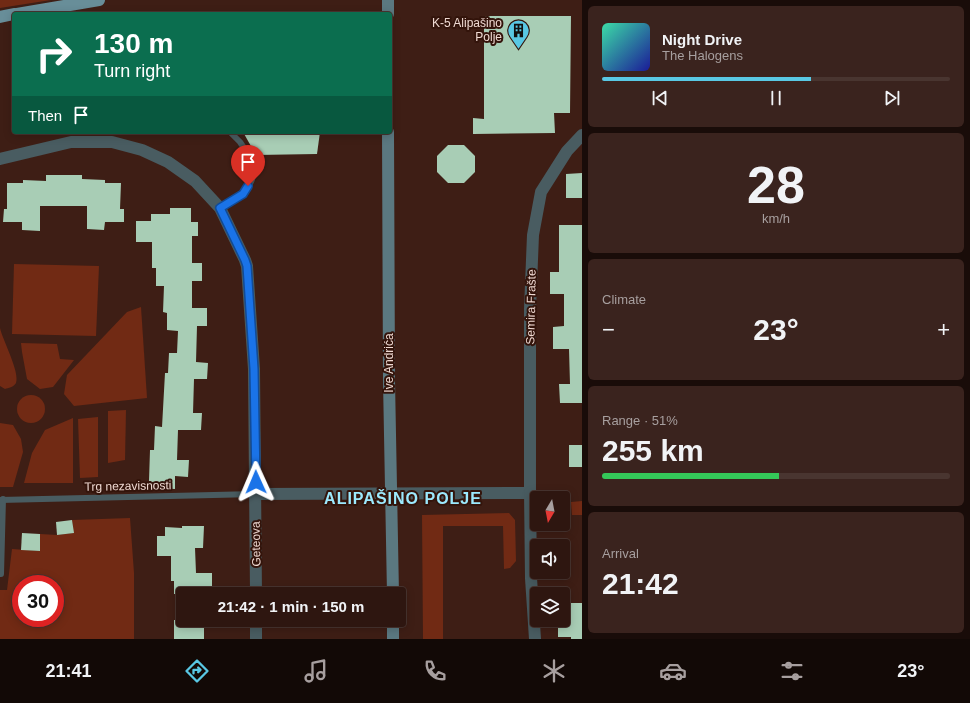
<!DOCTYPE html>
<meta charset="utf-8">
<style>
body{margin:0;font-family:Arial,sans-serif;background:#3a231e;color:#f1f3f6;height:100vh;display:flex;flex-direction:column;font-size:15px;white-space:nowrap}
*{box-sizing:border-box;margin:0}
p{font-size:13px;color:#a79f9f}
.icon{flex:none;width:22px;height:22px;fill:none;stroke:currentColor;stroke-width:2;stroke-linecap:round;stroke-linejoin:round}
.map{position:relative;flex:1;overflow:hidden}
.drawer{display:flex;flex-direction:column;gap:6px;padding:6px;background:#190c09;width:388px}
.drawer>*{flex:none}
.top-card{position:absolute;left:12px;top:12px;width:380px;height:122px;border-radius:4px;box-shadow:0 2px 10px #0003,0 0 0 1px #493530;background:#0b6e4f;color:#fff;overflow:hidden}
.needle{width:26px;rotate:190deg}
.tools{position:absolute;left:530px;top:491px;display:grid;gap:8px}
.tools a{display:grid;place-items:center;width:40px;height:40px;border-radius:4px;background:#2e1610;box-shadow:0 2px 10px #0003,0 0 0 1px #493530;font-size:20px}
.speed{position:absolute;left:12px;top:575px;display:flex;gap:8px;font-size:20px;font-weight:700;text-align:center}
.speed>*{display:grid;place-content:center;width:52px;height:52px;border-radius:50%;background:#2e1610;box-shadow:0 2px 10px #0003,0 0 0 1px #493530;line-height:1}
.speed .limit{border:6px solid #d22;background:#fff;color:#111}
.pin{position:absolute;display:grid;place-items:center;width:34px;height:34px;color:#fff;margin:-41px -17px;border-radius:50% 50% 50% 0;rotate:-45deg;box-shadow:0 0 4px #0007}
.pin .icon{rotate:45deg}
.me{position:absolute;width:44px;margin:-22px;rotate:359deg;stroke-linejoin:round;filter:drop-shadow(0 0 3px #0008)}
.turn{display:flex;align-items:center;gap:14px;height:84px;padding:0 16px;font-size:18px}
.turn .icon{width:52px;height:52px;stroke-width:2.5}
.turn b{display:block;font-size:28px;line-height:34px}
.then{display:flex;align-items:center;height:38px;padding:0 16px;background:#0003;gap:8px;font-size:15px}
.big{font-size:30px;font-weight:700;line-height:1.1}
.drawer .widget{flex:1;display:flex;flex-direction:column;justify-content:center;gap:6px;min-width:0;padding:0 14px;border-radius:6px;background:#3a231e}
.drawer .dial{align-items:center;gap:0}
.dial b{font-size:52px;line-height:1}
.song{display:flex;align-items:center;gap:12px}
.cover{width:48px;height:48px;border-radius:6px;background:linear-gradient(135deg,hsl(160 70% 55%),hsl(240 70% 35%))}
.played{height:4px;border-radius:2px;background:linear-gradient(90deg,#59c8e4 60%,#493530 60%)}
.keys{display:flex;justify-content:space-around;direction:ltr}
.heat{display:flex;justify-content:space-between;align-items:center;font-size:22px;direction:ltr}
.charge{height:6px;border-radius:3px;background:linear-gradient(90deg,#34c759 51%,#493530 0)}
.trip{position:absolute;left:176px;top:587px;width:230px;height:40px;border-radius:4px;background:#2e1610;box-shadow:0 2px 10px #0003,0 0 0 1px #493530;font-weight:700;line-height:40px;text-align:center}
.dock{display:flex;height:64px;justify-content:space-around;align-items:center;background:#120906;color:#a79f9f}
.dock .icon{width:28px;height:28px}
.dock .selected{color:#59c8e4}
.dock b{font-size:18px;color:#f1f3f6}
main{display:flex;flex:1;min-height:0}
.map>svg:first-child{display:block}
</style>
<main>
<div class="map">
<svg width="582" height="639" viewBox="0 0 582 639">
<rect width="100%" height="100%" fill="#3e1e15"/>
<g fill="#712a14" fill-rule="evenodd">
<polygon points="0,0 51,0 0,8"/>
<polygon points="14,264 99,266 96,336 12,334"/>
<polygon points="141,307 147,398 74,406 64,394 67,375 127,312"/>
<path d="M0,328c3,13 20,44 16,55 -2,4 -8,5 -11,6l-5,-3z"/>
<polygon points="21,343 57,344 60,359 74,360 53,387 40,389 27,379 22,352"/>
<circle cx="31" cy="409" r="14"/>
<polygon points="126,410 125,460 108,463 108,411"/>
<polygon points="98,417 98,477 80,478 78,419"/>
<polygon points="73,418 73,483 24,483 32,453 45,430"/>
<polygon points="0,423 13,425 21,439 23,452 13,487 0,487"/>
<polygon points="582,501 582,515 572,515 571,502"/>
<polygon points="509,513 515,520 516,561 510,568 504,569 503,526 443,526 443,639 423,639 422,515"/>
<path d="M130,518l4,55v66h-134v-49h7l5,-41 28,2v-17l17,1 16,-2 -1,-13zM21,584h34v34h-34z"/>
</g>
<g fill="#a8cdb5">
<polygon points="484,16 571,16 570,113 554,113 555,133 473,134 473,118 484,119"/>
<polygon points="243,132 320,132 317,154 256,155"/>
<polygon points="448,145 464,145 475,156 475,172 464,183 448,183 437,172 437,156"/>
<polygon points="582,173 582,198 566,198 566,174"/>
<polygon points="46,175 82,175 82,179 105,180 105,183 121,183 120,209 124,209 124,222 105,222 104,230 87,229 87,206 40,206 40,231 22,230 22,222 3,222 4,209 7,209 7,183 23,183 23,180 46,181"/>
<polygon points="170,208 191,208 191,222 198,222 198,236 192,236 192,263 202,263 202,281 192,281 192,308 207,308 207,326 197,326 196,362 208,363 207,379 194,379 193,413 202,413 201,430 178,430 177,460 189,460 188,477 175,476 175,489 151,488 151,481 149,481 150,450 154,450 155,426 162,427 165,373 168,373 169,353 177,353 178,331 167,330 167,313 163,312 164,286 156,286 156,268 152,268 152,242 136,242 136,221 151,221 151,214 170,214"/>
<polygon points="559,225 582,225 582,403 560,403 559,384 570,384 569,349 553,349 553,327 564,326 564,294 550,294 550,272 559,272"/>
<rect x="569" y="445" width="13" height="22"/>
<polygon points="72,520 74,533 57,535 56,522"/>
<polygon points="182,526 204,526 203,548 195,548 196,573 212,573 212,593 205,593 205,594 174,594 174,581 171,581 171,556 157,556 157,536 165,536 165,527 182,528"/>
<polygon points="22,533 40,534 40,551 21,550"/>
<polygon points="569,603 582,603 582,639 571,639 571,637 558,637 558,620 569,620"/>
<rect x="174" y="620" width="30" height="19"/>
</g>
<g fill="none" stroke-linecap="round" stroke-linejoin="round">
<g stroke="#495c61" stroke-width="6">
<path d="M220,208c21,-13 31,-17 36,-42l-16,-24 -10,-10"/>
<polyline points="0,500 256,494"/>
<polyline points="1,574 3,499"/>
</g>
<g stroke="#495c61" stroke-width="12">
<polyline points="0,159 71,142 112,142 142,150 168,162 195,181 220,208 245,260 247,266 254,369 256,594"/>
<polyline points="256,494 530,493"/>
<polyline points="256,639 256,620"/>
<polyline points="535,639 531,578 530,489 530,309 533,235 541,192 567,151 582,135"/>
</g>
<g stroke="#5b7880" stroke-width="12">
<polyline points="388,14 388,0"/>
<polyline points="388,132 389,381 393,594"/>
<polyline points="393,620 393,639"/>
</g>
<g stroke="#688e99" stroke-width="12">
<polyline points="17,14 99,0"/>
<polyline points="0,17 14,14"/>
</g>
</g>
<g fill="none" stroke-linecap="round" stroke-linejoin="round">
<defs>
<polyline id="route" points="248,186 243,194 220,208 245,260 247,266 254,369 256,482"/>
</defs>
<use href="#route" stroke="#114b97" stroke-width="10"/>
<use href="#route" stroke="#1a73e8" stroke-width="7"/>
</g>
<defs>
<symbol id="building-pin" viewBox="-11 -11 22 30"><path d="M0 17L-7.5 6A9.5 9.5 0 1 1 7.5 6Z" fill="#59c8e4" stroke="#33140b"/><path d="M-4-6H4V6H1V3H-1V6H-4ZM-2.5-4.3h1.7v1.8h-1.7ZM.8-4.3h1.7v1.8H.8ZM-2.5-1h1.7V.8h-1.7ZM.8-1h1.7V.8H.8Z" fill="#111"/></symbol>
</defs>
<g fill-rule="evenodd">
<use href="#building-pin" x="506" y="18" width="25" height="34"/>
</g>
<g text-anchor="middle" stroke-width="4" stroke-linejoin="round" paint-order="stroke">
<g font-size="12" fill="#efd9d2" stroke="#33140b" text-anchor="end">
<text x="502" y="27">K-5 Alipašino<tspan x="502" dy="14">Polje</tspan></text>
</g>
<g font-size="12" fill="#efd9d2" stroke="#33140b">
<text transform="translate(531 307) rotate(-89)" y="4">Semira Frašte</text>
<text transform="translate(389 363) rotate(-90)" y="4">Ive Andrića</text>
<text transform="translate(128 486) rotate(-1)" y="4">Trg nezavisnosti</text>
<text transform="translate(256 544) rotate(-91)" y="4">Geteova</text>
</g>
<g font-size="16" font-weight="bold" letter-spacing="1" fill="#9ce9fd" stroke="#33140b">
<text x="403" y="504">ALIPAŠINO POLJE</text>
</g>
</g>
</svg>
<div class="tools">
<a><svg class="needle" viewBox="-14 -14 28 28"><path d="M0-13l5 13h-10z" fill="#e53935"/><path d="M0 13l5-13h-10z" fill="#a79f9f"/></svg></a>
<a><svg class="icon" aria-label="sound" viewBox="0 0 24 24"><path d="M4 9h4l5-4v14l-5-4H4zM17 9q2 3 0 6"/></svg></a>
<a><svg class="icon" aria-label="layers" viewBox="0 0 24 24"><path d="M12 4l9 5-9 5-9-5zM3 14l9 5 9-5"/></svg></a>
</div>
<div class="speed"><div class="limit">30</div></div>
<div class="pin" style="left:248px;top:186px;background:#d93025"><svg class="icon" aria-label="arrive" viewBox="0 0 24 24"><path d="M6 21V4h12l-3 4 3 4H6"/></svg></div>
<svg class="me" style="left:256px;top:482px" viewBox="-20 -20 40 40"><path d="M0-17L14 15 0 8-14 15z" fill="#1a73e8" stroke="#fff" stroke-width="4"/></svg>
<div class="trip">21:42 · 1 min · 150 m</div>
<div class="top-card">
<div class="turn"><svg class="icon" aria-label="right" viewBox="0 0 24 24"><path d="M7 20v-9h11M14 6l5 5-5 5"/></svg><div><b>130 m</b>Turn right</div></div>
<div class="then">Then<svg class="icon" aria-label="arrive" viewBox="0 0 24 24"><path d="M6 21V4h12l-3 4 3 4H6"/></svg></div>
</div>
</div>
<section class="drawer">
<div class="widget">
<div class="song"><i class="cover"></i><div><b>Night Drive</b><p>The Halogens</p></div></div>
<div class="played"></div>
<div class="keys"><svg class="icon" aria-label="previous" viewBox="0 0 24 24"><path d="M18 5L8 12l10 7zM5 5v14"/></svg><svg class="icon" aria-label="pause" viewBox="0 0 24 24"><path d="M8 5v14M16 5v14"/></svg><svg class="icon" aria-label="next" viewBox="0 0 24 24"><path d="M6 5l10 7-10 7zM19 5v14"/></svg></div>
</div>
<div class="widget dial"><b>28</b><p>km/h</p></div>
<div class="widget"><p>Climate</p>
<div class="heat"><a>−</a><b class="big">23°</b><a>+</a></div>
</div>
<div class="widget"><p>Range · 51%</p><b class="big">255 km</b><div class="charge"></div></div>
<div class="widget"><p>Arrival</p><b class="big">21:42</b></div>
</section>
</main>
<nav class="dock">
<b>21:41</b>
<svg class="icon selected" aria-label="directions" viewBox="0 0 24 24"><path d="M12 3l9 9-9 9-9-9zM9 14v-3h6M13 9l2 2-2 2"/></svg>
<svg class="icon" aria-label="music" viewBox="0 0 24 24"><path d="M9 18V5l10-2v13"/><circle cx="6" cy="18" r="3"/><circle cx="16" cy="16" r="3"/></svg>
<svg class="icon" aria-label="phone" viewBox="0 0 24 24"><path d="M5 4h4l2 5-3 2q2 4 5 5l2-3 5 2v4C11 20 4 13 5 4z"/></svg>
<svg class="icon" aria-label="climate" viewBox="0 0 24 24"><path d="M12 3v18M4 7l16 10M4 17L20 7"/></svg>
<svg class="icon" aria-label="car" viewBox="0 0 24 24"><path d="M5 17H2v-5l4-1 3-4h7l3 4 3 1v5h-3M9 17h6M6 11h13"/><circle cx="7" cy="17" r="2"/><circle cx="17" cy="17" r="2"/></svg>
<svg class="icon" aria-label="filters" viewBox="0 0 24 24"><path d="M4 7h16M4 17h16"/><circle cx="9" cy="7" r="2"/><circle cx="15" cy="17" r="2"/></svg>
<b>23°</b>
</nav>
